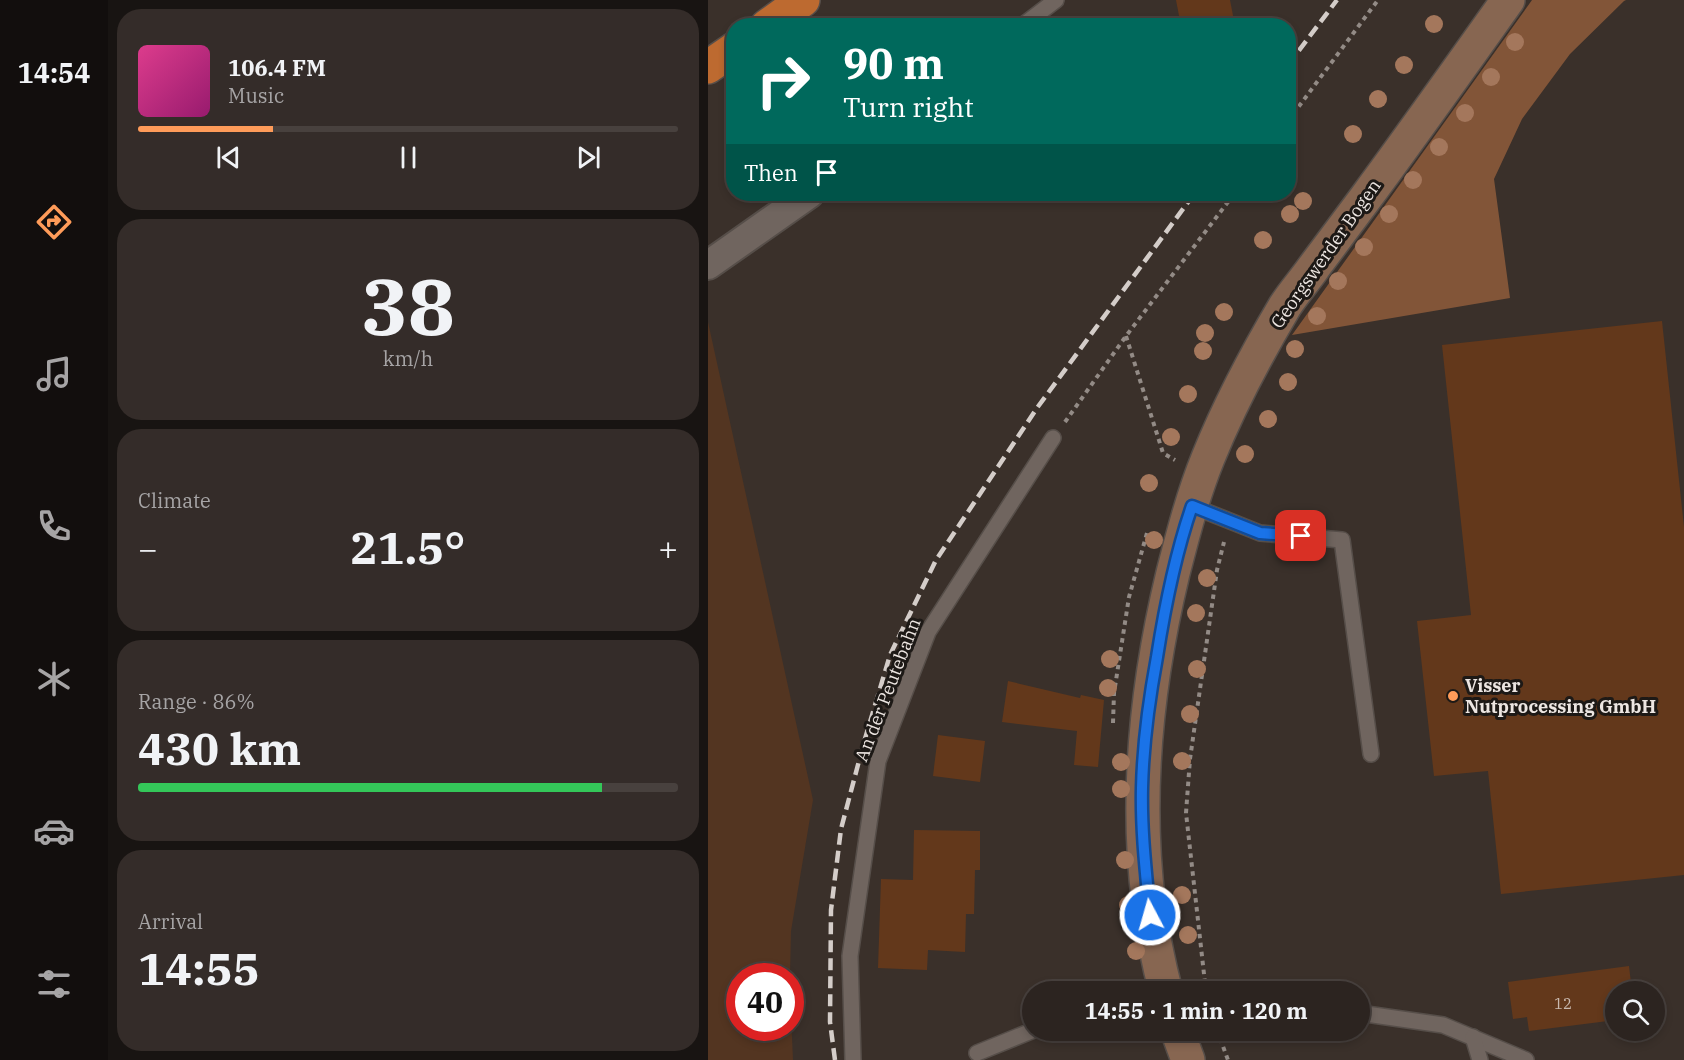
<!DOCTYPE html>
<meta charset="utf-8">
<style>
body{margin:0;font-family:"IBM Plex Serif",serif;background:#342c29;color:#f1f3f6;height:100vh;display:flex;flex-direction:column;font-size:22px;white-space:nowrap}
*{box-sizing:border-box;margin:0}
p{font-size:20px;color:#a6a4a5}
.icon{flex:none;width:33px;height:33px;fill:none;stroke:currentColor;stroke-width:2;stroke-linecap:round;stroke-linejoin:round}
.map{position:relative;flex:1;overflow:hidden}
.panel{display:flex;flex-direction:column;gap:9px;padding:9px;background:#181412;width:600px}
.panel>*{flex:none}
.banner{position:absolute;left:18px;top:18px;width:570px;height:183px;border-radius:24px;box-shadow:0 3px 9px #0003,0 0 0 2px #48413e;background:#00695c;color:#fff;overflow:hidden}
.controls{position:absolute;left:897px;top:981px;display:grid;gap:12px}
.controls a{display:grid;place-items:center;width:60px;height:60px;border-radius:50%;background:#2c2420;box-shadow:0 3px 9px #0003,0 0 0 2px #48413e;font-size:30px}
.speed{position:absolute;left:18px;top:963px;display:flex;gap:12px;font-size:30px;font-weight:700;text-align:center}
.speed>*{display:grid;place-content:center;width:78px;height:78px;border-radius:50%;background:#2c2420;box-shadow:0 3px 9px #0003,0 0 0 2px #48413e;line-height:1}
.speed .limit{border:9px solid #d22;background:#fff;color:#111}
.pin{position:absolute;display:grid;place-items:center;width:51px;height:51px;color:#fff;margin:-26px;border-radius:12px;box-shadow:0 3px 9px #0006}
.me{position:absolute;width:66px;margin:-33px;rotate:354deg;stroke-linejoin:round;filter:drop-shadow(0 0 4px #0008)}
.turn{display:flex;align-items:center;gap:21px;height:126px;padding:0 18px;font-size:27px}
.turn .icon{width:78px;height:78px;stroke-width:2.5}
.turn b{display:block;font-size:42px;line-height:51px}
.then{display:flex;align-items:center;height:57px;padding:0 18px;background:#0003;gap:12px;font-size:22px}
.big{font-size:45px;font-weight:700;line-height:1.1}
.panel .card{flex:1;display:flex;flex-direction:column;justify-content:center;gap:9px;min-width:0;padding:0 21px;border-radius:24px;background:#342c29}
.panel .dial{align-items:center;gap:0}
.dial b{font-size:78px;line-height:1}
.song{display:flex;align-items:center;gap:18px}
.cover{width:72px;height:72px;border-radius:9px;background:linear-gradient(135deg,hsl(330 70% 55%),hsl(320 70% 35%))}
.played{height:6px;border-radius:3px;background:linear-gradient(90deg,#fe9b59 25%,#48413e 25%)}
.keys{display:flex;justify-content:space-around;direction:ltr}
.heat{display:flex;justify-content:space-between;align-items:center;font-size:33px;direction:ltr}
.charge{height:9px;border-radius:4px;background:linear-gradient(90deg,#34c759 86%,#48413e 0)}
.trip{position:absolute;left:314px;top:981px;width:348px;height:60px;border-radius:30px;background:#2c2420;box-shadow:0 3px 9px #0003,0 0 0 2px #48413e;font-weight:700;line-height:60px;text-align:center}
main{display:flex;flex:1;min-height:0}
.menu{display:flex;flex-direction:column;width:108px;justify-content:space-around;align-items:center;background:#120e0d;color:#a6a4a5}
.menu .icon{width:42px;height:42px}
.menu .current{color:#fe9b59}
.menu b{font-size:27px;color:#f1f3f6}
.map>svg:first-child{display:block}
</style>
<main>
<nav class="menu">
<b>14:54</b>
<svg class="icon current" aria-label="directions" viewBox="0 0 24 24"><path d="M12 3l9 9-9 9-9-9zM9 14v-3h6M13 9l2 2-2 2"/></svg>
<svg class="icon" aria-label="music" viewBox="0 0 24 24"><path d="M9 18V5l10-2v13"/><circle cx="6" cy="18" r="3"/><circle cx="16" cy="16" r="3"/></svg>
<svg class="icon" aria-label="phone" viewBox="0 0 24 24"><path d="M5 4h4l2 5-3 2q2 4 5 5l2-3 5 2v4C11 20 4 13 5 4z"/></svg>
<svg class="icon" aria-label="climate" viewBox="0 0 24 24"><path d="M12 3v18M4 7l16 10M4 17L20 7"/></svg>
<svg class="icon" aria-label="car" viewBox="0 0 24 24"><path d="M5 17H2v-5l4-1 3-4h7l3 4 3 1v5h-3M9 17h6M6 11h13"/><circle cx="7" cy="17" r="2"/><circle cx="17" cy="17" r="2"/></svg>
<svg class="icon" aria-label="filters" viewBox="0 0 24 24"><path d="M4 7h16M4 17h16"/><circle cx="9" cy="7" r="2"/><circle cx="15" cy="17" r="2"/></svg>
</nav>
<section class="panel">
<div class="card">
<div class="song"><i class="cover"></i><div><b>106.4 FM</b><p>Music</p></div></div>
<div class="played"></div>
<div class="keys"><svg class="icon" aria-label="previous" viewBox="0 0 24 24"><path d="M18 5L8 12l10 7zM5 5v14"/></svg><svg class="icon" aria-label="pause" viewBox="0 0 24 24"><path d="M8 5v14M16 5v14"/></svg><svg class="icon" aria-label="next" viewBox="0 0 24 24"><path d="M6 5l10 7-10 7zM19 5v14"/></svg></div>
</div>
<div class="card dial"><b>38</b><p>km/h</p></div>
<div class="card"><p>Climate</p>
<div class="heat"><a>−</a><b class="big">21.5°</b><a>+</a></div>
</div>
<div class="card"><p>Range · 86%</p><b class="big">430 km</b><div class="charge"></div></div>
<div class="card"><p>Arrival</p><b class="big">14:55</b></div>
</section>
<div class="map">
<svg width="976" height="1060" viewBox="0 0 976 1060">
<rect width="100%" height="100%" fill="#3a302a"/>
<polygon fill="#533521" points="0,322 105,800 83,931 82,976 32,976 32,1028 82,1028 83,1015 85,1060 0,1060"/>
<polygon fill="#825538" points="824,0 918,0 916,1 862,54 814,119 786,179 802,298 584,335"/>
<g fill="#63381b">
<polygon points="468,0 522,0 527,26 473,26"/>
<polygon points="954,321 976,527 976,875 793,894 780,771 726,776 709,621 763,615 734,345"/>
<polygon points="300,681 372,698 373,695 396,700 390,767 366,765 369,731 294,722"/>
<polygon points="230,735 277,741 272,782 225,776"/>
<polygon points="206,830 272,831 272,870 267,870 266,914 258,914 257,952 220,950 219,970 170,968 173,879 205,880"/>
<polygon points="921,966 924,992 908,992 908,1020 821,1031 819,1017 805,1019 800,982"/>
</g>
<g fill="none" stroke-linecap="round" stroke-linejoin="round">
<defs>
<g id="lane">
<polyline points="318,26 318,23 348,0"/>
<polyline points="484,506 552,533 634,540 663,754"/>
<polyline points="651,1013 735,1025 818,1060"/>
<polyline points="765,1037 772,1060"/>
<polyline points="269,1053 326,1030"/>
<polyline points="145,1060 142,956 170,761 220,632 345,438"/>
</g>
<polyline id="street" points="0,265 101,194"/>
<g id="secondary">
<path d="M458,992c-37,-138 -26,-282 7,-419 10,-39 20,-78 35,-115 21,-52 48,-103 77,-152 9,-14 20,-26 29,-39 18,-24 35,-47 53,-71 48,-65 94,-130 141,-196"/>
<polyline points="469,1030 480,1060"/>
</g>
<g id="highway">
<polyline points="59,26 95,0"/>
<polyline points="0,67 26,49"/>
</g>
</defs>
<use href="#lane" stroke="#564e49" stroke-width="18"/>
<use href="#street" stroke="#564e49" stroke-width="32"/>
<use href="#secondary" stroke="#564e49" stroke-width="36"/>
<use href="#highway" stroke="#564e49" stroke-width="36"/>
<g stroke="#938b86" stroke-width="4" stroke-dasharray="4.5 4.5" stroke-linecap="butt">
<polyline points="580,121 670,0"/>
<polyline points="418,336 455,453 467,460"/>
<polyline points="357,422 418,336 526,194"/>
<polyline points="405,723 406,693 421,597 439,533"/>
<polyline points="498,992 478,813 482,759 509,570 516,542"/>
<polyline points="509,1030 520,1060"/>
</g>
<use href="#lane" stroke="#70655f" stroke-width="15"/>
<use href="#street" stroke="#70655f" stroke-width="28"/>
<use href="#secondary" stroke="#876651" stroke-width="33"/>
<use href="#highway" stroke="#bd6a30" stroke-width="33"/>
<g stroke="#d4cdc9" stroke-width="4.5" stroke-dasharray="12 6" stroke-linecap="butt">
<polyline points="580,65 629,0"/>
<polyline points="127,1060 122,1022 123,910 133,829 156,742 182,655 228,560 329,408 486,194"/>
</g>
</g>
<g fill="#a4775c">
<circle cx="726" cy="24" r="9"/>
<circle cx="807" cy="42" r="9"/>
<circle cx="696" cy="65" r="9"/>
<circle cx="783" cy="77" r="9"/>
<circle cx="670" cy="99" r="9"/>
<circle cx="757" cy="113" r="9"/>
<circle cx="645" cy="134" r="9"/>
<circle cx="731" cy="147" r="9"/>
<circle cx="705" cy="180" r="9"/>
<circle cx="595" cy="201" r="9"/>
<circle cx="582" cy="214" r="9"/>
<circle cx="681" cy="214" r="9"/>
<circle cx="555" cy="240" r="9"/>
<circle cx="656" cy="247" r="9"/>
<circle cx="630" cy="281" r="9"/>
<circle cx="516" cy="312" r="9"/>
<circle cx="609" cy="316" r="9"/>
<circle cx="497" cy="333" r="9"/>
<circle cx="587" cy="349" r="9"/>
<circle cx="495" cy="351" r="9"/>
<circle cx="580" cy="382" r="9"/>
<circle cx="480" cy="394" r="9"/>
<circle cx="560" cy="419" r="9"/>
<circle cx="463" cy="437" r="9"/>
<circle cx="537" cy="454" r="9"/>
<circle cx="441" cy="483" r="9"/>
<circle cx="446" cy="540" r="9"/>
<circle cx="499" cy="578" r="9"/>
<circle cx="488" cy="613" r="9"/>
<circle cx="402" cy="659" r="9"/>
<circle cx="489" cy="669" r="9"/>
<circle cx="400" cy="688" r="9"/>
<circle cx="482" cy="714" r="9"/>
<circle cx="474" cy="761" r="9"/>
<circle cx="413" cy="762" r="9"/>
<circle cx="413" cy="789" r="9"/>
<circle cx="417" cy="860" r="9"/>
<circle cx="474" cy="895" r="9"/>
<circle cx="420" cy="905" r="9"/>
<circle cx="480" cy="935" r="9"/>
<circle cx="428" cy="951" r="9"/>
</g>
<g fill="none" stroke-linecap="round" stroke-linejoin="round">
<defs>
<path id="route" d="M442,915c-4,-42 -9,-85 -8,-127 1,-44 7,-88 15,-131 8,-51 18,-102 35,-151l68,27 41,3"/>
</defs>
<use href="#route" stroke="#114b97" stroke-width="15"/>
<use href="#route" stroke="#1a73e8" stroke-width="10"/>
</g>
<circle fill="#fe9b59" stroke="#1d1916" stroke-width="2" cx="745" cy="696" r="6"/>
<g text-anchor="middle" stroke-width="6" stroke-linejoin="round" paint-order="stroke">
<g font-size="15" fill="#cabab0">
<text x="855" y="1009">12</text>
</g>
<g font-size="18" fill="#ede6e2" stroke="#1d1916">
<text transform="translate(618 254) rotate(-55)" y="6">Georgswerder Bogen</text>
<text transform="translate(180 690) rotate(-69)" y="6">An der Peutebahn</text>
</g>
<g font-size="18" font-weight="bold" fill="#ede6e2" stroke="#1d1916" text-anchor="start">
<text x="757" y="692">Visser<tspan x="757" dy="21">Nutprocessing GmbH</tspan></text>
</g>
</g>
</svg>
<div class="controls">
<a><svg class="icon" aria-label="search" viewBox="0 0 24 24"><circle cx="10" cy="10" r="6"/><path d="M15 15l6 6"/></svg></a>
</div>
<div class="speed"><div class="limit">40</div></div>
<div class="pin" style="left:593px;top:536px;background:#d93025"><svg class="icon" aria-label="arrive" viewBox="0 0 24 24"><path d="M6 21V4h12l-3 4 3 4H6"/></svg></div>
<svg class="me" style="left:442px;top:915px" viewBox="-20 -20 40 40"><circle r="17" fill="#1a73e8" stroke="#fff" stroke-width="3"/><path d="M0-11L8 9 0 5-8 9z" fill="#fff"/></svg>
<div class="trip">14:55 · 1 min · 120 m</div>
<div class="banner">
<div class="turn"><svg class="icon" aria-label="right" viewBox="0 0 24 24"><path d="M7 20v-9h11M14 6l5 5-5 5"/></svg><div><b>90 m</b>Turn right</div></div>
<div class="then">Then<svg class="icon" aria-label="arrive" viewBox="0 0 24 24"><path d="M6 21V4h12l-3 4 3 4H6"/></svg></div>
</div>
</div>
</main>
